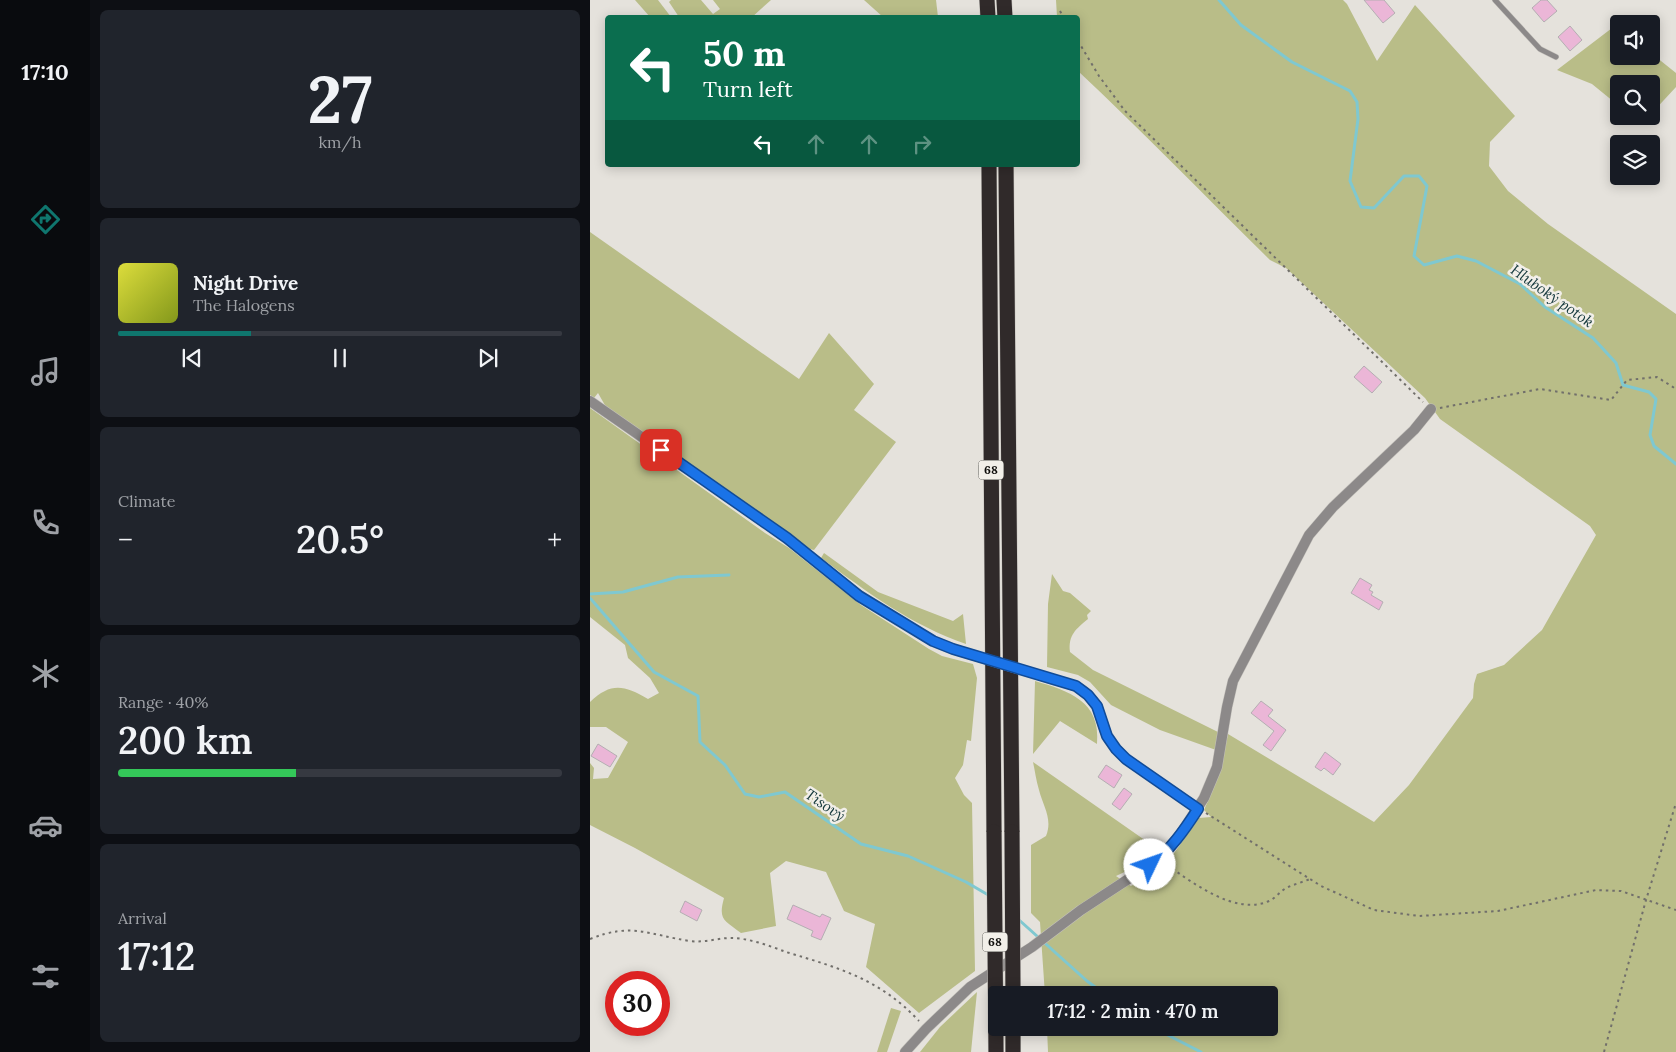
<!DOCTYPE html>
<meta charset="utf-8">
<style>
body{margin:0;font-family:Lora,serif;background:#20242c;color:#f1f3f6;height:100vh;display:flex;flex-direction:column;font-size:19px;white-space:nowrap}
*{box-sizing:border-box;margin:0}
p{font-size:16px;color:#9ea1a6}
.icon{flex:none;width:28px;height:28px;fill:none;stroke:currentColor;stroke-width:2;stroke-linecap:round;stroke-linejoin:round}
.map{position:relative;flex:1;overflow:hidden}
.sheet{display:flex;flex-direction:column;gap:10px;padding:10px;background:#0d0f14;width:500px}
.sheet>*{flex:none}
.top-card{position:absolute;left:15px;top:15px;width:475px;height:152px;border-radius:5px;box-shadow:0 2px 12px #0003;background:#0b6e4f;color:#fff;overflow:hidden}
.buttons{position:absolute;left:1020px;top:15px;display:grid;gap:10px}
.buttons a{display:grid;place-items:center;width:50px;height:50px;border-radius:5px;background:#171b24;box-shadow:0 2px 12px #0003;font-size:25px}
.speed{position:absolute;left:15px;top:971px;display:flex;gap:10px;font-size:25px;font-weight:700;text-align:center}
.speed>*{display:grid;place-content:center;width:65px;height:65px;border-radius:50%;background:#171b24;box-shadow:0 2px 12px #0003;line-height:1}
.speed .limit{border:8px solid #d22;background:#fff;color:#111}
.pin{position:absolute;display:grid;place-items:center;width:42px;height:42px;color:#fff;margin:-21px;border-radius:10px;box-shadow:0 2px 8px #0006}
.me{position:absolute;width:55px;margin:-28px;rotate:48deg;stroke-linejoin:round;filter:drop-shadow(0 0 4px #0008)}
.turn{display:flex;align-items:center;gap:18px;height:105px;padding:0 15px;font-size:22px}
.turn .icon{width:65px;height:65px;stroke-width:2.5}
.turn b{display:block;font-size:35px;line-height:42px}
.lanes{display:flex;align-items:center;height:48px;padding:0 15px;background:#0003;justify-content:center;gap:25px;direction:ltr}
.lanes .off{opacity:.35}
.big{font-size:38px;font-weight:600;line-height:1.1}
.sheet .card{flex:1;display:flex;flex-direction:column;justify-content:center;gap:8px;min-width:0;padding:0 18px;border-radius:8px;background:#20242c}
.sheet .dial{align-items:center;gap:0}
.dial b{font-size:65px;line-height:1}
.song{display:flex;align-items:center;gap:15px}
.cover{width:60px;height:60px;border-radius:8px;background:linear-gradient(135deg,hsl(60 70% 55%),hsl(70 70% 35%))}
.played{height:5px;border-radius:2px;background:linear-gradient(90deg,#0f766e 30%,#363941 30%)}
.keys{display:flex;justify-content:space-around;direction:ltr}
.heat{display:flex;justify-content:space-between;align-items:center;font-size:28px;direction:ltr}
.charge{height:8px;border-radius:4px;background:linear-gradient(90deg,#34c759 40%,#363941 0)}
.trip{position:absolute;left:398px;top:986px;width:290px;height:50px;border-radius:5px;background:#171b24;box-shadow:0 2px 12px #0003;font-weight:600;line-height:50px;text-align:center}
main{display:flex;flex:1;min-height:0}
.tab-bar{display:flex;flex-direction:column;width:90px;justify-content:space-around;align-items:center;background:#090b0e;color:#9ea1a6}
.tab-bar .icon{width:35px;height:35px}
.tab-bar .selected{color:#0f766e}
.tab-bar b{font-size:22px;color:#f1f3f6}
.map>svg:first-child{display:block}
</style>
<main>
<nav class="tab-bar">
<b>17:10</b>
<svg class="icon selected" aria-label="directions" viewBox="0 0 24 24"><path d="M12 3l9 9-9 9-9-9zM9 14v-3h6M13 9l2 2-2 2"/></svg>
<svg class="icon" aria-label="music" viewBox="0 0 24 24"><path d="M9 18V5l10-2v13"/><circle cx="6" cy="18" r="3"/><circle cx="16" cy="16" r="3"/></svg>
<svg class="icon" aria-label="phone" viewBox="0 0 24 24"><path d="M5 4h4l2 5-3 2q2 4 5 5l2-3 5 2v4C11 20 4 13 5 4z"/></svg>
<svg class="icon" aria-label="climate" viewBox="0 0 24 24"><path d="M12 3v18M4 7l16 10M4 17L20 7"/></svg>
<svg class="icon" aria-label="car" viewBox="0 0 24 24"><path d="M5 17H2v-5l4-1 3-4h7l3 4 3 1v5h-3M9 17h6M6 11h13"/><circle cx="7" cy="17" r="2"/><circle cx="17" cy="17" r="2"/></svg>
<svg class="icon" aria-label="filters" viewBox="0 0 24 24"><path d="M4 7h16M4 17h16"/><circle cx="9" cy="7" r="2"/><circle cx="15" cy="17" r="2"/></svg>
</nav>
<section class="sheet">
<div class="card dial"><b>27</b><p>km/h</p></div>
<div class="card">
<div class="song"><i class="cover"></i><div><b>Night Drive</b><p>The Halogens</p></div></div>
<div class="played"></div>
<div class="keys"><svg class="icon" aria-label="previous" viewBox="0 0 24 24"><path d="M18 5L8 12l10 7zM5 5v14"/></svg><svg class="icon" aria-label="pause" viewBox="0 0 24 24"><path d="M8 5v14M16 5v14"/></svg><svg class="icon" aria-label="next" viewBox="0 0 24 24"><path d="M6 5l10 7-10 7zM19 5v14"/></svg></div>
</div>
<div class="card"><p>Climate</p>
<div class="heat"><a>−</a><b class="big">20.5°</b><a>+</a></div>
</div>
<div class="card"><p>Range · 40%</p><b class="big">200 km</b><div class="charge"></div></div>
<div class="card"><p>Arrival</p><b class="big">17:12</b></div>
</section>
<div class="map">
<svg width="1086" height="1052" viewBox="0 0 1086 1052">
<rect width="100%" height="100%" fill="#e5e2dc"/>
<g fill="#b9bd88">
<polygon points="45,0 68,0 81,17 60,17"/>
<polygon points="81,0 111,0 123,14 130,9 123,0 181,0 161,18 89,17 79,2"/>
<polygon points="274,0 346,0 348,17 293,17"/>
<path d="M466,0h287l4,4 30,57 38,-56 100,111 -25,26 -1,24 19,25 40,33 128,90v738h-628l-1,-24h222v-33h-224l-5,-73 -9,-9v-68l15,-9c7,-17 -3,-30 -7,-46 -3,-10 -4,-19 -6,-28l126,88 -11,11 -32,15 15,10 41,-30 27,-38 12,-1 -7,-7 13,-30 11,-46 146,88 35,-37 64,-87 1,-14 3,-10 27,-9 38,-35 54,-95 -6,-9 -150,-107 -15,-21 -139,-130 -16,-8c-64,-63 -127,-128 -192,-189v-53l-21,-1z"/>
<polygon points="1026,25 1029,27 1029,56 1061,56 1061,53 1086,73 1086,87 1061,114 1061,84 1029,84 1029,106 1002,84 967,70"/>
<polygon points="0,232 209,379 239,333 284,384 264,410 306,442 224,550 220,549 16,407 8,393 4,398 0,395"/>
<path d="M0,408l175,125 24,15 72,57 68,44 13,7 31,8 4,14 -6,63 -4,-1 -4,25 -8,13 9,17 8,8 3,168 -56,42 -53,-46 9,-43 -31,-13 -18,-39 -40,-11 -16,12 6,53 -35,7c-17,-13 -23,-13 -17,-35l-89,-50 -45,-23v-62l4,5 -1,11 15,-1 20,-36 -22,-15h-16v-25c21,-20 34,-17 58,-3l11,-6 -9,-15 -22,-20 -3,-13 -35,-28z"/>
<path d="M234,553l54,39 75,29 10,-7 3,30c-55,-19 -99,-52 -145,-86z"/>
<path d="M462,574l11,17 7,2 21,18 -4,4 1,4c-12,10 -20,16 -18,33l23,18 125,62 -2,18 -56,-20 -49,-25 -21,-23 -12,-7 -31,-8 1,-63z"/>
<path d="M445,681c34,10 66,20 62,63l-37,-23 -27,33z"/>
<polygon points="387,992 381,1052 330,1052 350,1027"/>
<polygon points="301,1008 311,1011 297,1052 287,1052"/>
</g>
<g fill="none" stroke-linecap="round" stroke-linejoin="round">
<g stroke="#7fc8d0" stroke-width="3">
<polyline points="629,0 651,25 702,62 760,91 767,102 768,119 760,181 771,207 784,208 814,176 829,176 837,186 824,256 834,265 867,256 886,261 930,284 955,307 1003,338 1026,363 1033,385 1059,392 1066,399 1060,435 1064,446 1086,464"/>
<polyline points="0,594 33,592 88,577 139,575"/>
<polyline points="0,598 64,672 108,696 110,742 135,765 155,794 169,797 195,792 271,844 318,856 376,882 400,896"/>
<polyline points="428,919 497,981 516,995"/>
<polyline points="564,1028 611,1052"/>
</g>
</g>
<g fill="#ebb6d7" stroke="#b4aeb2">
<polygon points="774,0 794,0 805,13 793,23"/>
<polygon points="951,0 957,0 967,11 954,22 942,8"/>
<polygon points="980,26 992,40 980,51 968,37"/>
<polygon points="774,366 792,382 782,393 764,377"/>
<polygon points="770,578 782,585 779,590 783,592 781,595 793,602 789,610 761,593"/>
<polygon points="671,701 683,710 678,716 696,730 681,751 673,745 684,731 661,713"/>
<polygon points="8,744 27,756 20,767 1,756"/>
<polygon points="735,752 751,764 743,775 734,768 731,771 725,767"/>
<polygon points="516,765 532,775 524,788 508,777"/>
<polygon points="534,788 542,794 530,810 522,804"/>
<polygon points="95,901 112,910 107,921 90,912"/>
<polygon points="203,905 230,917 232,914 241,918 231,940 221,936 223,931 197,919"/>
</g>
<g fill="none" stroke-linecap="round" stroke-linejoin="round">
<defs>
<polyline id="lane" points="905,0 950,49 966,57"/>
<g id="street">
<polyline points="0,401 197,538 269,595 343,641 363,649"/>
<path d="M462,679c13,4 27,6 36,16 13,12 12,28 20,43 5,8 11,14 18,21l72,50"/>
<polyline points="315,1052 336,1029 380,987 442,947 491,910 569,859 589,836 614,798 627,767 637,707 643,681 719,535 743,507 824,430 841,409"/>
</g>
<g id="highway">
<polyline points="397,0 398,18"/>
<polyline points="414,0 415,18"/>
<polyline points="399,165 404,832"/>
<polyline points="416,165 422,832"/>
<polyline points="423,1028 423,1052"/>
</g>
</defs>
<use href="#lane" stroke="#c3c0bb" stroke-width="6"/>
<use href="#street" stroke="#c3c0bb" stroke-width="11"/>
<use href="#highway" stroke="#c3c0bb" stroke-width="16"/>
<g stroke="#716f6b" stroke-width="2" stroke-dasharray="2.5 4" stroke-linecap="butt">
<polyline points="470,11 474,18"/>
<polyline points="488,41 509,76 535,111 833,402"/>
<polyline points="850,408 950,389 1021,400 1037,380 1067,377 1086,389"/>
<polyline points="616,813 731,886 784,910 829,916 908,911 1006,890 1031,891 1086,910"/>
<path d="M577,865c26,18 69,51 102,36 7,-3 12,-11 19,-14 7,-3 15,-5 22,-8"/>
<path d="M0,939c42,-17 59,-4 100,2 15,2 27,-3 41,-3 18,0 39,8 55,14 53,16 94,27 133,69"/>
<polyline points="1014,1052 1056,900 1086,803"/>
</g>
<use href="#lane" stroke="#8c8989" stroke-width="5"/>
<use href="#street" stroke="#8c8989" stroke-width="10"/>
<use href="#highway" stroke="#302a2a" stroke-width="15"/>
<defs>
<polyline id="street-bridge" points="363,649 462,679"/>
<g id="highway-bridge">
<polyline points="404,832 406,1052"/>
<polyline points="422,832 423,995"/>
</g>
</defs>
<use href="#street-bridge" stroke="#c3c0bb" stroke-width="11" stroke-linecap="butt"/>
<use href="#highway-bridge" stroke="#c3c0bb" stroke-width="16" stroke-linecap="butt"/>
<use href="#street-bridge" stroke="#8c8989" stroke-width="10"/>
<use href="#highway-bridge" stroke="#302a2a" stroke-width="15"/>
</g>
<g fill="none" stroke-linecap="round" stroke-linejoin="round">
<defs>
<path id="route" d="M71,450l126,88 72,58 74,45 20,8 123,37 12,9 9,11 10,30 9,13 10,10 72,50c-13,20 -28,42 -48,56"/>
</defs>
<use href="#route" stroke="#114b97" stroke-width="12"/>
<use href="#route" stroke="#1a73e8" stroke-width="9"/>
</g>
<g text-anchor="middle" stroke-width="5" stroke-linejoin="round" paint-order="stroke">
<g fill="#f2efe9" stroke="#53524e" stroke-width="1">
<rect x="388.5" y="460.5" width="25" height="19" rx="4"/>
<rect x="392.5" y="932.5" width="25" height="19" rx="4"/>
</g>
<g font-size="12" font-weight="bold" fill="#0f0e0c">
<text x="401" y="474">68</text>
<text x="405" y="946">68</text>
</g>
<g font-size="15" font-style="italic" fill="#13373b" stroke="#f2efe9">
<text transform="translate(962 296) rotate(35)" y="5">Hluboký potok</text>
<text transform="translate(235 805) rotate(34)" y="5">Tisový</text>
</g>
</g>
</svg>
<div class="buttons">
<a><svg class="icon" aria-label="sound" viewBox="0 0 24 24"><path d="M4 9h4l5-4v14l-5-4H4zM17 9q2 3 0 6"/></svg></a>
<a><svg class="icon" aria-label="search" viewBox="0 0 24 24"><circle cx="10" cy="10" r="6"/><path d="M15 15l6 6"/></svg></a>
<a><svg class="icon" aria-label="layers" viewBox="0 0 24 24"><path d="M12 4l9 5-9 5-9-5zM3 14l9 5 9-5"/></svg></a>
</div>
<div class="speed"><div class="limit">30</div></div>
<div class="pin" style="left:71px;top:450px;background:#d93025"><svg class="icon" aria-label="arrive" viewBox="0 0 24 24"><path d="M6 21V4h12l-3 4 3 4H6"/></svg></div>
<svg class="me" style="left:560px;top:865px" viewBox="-20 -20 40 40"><circle r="19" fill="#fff"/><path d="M0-13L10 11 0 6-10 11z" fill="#1a73e8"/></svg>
<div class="trip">17:12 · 2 min · 470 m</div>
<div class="top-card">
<div class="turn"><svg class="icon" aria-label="left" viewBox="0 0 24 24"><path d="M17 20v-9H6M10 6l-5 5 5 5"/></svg><div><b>50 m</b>Turn left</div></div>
<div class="lanes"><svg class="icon" aria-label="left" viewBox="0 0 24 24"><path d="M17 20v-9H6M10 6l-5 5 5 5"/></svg><svg class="icon off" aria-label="ahead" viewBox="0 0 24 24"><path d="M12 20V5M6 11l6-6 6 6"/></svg><svg class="icon off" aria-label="ahead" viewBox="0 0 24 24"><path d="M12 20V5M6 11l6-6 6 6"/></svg><svg class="icon off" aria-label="right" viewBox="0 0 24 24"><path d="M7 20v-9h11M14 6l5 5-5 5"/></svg></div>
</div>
</div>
</main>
